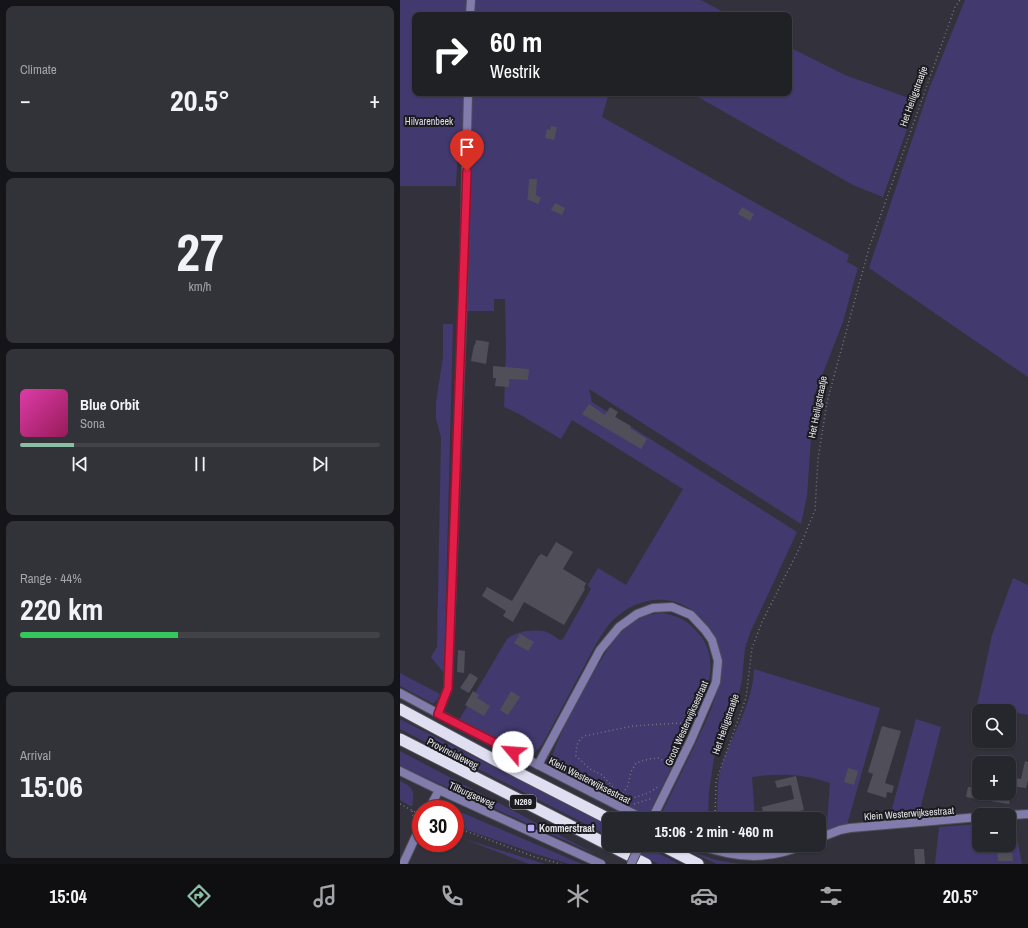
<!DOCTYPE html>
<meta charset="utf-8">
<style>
body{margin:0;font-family:"Archivo Narrow",sans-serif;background:#323239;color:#f1f3f6;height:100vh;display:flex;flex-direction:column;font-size:15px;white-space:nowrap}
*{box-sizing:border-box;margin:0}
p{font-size:13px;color:#a4a5aa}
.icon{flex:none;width:22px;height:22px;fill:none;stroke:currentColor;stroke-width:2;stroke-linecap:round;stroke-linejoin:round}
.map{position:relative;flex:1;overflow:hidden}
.side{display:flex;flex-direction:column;gap:6px;padding:6px;background:#151519;width:400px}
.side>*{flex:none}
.banner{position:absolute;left:12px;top:12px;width:380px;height:84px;border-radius:8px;box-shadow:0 1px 3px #0004,0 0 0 1px #424349;background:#202124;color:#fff;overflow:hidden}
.tools{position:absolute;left:572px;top:704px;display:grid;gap:8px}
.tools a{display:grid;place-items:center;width:44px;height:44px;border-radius:8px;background:#26262d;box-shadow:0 1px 3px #0004,0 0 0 1px #424349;font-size:20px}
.speed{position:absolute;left:12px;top:800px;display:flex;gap:8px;font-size:20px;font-weight:700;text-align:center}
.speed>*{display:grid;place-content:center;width:52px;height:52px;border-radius:50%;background:#26262d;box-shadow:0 1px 3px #0004,0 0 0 1px #424349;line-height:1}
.speed .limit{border:6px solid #d22;background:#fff;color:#111}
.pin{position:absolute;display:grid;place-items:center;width:34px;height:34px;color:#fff;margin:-41px -17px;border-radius:50% 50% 50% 0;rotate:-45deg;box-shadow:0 0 4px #0007}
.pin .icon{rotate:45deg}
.me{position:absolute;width:44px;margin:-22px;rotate:297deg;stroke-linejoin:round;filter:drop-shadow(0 0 3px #0008)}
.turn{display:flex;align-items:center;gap:14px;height:84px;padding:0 12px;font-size:18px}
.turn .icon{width:52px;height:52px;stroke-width:2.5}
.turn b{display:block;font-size:28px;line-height:34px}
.big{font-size:30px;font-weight:700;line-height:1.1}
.side .tile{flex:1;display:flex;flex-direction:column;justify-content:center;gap:6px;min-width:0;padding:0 14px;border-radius:8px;background:#323239}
.side .dial{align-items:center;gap:0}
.dial b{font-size:52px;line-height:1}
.song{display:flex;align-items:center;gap:12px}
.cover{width:48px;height:48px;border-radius:6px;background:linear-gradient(135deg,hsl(320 70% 55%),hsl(330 70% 35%))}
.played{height:4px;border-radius:2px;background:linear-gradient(90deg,#8abfa5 15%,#424349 15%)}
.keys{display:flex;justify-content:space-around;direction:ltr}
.heat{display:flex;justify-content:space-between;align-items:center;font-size:22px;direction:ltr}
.charge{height:6px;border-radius:3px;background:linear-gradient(90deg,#34c759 44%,#424349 0)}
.trip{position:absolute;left:202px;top:812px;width:224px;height:40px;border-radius:8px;background:#26262d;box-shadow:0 1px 3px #0004,0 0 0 1px #424349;font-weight:700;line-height:40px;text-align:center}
.dock{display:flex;height:64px;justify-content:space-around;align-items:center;background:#0f0f12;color:#a4a5aa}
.dock .icon{width:28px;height:28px}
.dock .current{color:#8abfa5}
.dock b{font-size:18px;color:#f1f3f6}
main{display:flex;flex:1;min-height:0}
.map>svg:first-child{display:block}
</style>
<main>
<section class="side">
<div class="tile"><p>Climate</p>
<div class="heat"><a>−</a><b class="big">20.5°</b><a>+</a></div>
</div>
<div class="tile dial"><b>27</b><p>km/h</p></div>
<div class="tile">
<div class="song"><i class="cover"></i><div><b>Blue Orbit</b><p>Sona</p></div></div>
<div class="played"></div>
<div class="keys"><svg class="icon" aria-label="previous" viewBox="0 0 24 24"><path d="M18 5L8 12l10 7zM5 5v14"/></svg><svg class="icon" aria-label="pause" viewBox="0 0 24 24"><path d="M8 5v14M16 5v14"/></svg><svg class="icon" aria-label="next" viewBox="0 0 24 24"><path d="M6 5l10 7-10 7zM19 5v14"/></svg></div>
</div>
<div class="tile"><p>Range · 44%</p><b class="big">220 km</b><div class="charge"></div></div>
<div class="tile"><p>Arrival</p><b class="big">15:06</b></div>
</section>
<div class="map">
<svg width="628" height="864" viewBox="0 0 628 864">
<rect width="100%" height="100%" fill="#33323c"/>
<g fill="#42396e">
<path d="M0,0h301l28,15h-314v78h194l-7,24 247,138 -2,7 11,6 -5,17 -10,37 -29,74 -7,100 -6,28 -212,-135 3,13 205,130 -47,101 -5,15 -3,32 -3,13 -25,65 -5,34 -1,27h-49c11,-23 22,-46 33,-68 13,-28 28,-55 29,-86 1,-16 -6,-29 -15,-41 -25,-33 -67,-31 -95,-2 -6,7 -10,14 -15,22l-54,101 -8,8 -8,1 -67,-34 48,-81c7,-7 25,-10 36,-8 6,1 12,6 17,9l3,-1 28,-50 -3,-4 10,-17 28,17 57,-96 -111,-69 -11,19 -42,-25 -15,-7 2,-57 -1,-51h-11v12h-29l6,-162 -13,-5 -2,42h-56z"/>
<polygon points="565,0 628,0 628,377 469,268 529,89"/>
<polygon points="389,47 445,75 517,101 483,197 453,185 291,93 389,93"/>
<polygon points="43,324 53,324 44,673 31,657 37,647 41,437 36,419 36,402 43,357"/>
<polygon points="613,578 628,585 628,715 609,711 579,711 579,731 572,729 592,635"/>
<path d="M263,613c18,4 24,7 36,21 28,33 -2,80 -18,113 -11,23 -22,46 -33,69l-90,-45 -7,-7c-1,-18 54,-116 69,-131 13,-13 25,-19 43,-20z"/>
<path d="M354,669l126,39 -33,117 -28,7v-9h8l3,-40c-25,-9 -52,-10 -78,-6l3,42h-38c1,-18 -1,-37 5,-55 11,-31 31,-61 32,-95z"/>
<polygon points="0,673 40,694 37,700 33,704 30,702 0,686"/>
<polygon points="0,719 209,826 209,836 0,729"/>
<polygon points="516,719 541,727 518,818 489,820"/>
<polygon points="0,751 197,855 0,766"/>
<path d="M0,781c13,6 15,10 12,25h-2l-10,-6z"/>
<polygon points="55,813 63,813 182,864 169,864 136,854 55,826"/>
<polygon points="609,822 614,822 622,864 535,864 539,827 579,824 579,845 609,845"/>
<polygon points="64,839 145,864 129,864"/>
<polygon points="226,845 243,845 279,864 258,864 241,855"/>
<path d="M322,845h64c-14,5 -52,10 -64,0z"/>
<polygon points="289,851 316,860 340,864 317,864"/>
</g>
<g fill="#504f59">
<polygon points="151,126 157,127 154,140 145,138 147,129 150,130"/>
<polygon points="129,179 137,179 136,195 141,198 138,204 127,199 128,196"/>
<polygon points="155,203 165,208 162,215 151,210"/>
<polygon points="342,207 354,214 350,221 338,214"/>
<polygon points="76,340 89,342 86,364 71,361 74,345 75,345"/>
<polygon points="93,366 129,369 128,380 109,379 109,387 95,386 96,378 93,378"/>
<polygon points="189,404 205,415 210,407 218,412 215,417 231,426 230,428 247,439 241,449 182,414"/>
<polygon points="156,542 173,552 163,569 186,583 184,588 185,589 164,625 124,602 113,622 103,616 106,611 82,596 87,587 112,601 138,557 141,554 147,557"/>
<polygon points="120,634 134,642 128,651 114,643"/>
<polygon points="58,650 65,651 64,673 57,672"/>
<polygon points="70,673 78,678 69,693 60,688"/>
<polygon points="73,691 79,695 77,698 90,706 84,716 65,705"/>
<polygon points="111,691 120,697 108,715 100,710"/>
<polygon points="482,726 501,731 485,783 494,786 492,793 487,792 486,798 467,792 473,774 468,772"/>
<polygon points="625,761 628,762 628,780 626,788 609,786 609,778 621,779"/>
<polygon points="448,768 458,771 454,785 444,782"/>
<polygon points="396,776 404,810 364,819 362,807 394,799 391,785 377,788 375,781"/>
<polygon points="568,787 579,788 579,793 610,793 609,804 566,797"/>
<polygon points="597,845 611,845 613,861 598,861"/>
<polygon points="514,849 524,849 525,864 515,864"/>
</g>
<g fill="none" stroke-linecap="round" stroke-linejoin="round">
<defs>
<g id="minor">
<polyline points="70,15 71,0"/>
<polyline points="0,693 52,721 244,819"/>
<polyline points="38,714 48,688 63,298 68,93"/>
<polyline points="138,765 200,650 219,627 237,614 253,608 272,607 291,615 305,630 312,640 318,661 316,682 291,740 252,819"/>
<polyline points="29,809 39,790"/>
<polyline points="609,815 628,814"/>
<polyline points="419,838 440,830 450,828 579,817"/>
<path d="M298,845c38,13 68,16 106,0"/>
<polyline points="3,864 21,825"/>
</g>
<polyline id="tertiary" points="0,771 39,790 201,864"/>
<g id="trunk">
<polyline points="0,709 119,773 209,819"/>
<polyline points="0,739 246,864"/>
<polyline points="261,845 298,864"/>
</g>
</defs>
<use href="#minor" stroke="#4f4e58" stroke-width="10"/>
<use href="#tertiary" stroke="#4f4e58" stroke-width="10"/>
<use href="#trunk" stroke="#4f4e58" stroke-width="13"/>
<g stroke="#76757e" stroke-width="1.5" stroke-dasharray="1 3" stroke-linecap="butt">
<path d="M216,794l-4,-8 -10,-11 -12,-6 -14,-13c0,-9 1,-15 8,-20l49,-10 47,-3 9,3"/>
<polyline points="221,797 228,785 231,772 236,763 249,759 259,758 269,765"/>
<polyline points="227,800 248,793 258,787"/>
<polyline points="0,804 21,815"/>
<polyline points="234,804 253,798"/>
<polyline points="12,811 14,819"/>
<polyline points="315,819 316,781 346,698 352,648 362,622 399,549 415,510 418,459 427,402 469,248 555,7 560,0"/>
<polyline points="55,827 135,857 161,864"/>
</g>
<use href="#minor" stroke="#817cab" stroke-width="8"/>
<use href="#tertiary" stroke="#817cab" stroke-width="8"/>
<use href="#trunk" stroke="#e0dff2" stroke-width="11"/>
<defs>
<polyline id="minor-bridge" points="231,864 240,845"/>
</defs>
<use href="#minor-bridge" stroke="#4f4e58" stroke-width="10" stroke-linecap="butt"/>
<use href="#minor-bridge" stroke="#817cab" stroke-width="8"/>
</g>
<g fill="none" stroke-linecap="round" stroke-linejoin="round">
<defs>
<polyline id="route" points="67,171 48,688 38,714 113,752"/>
</defs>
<use href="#route" stroke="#92132f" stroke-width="10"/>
<use href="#route" stroke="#e11d48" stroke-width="7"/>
</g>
<rect fill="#b6acf8" stroke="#1b1b1f" stroke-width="1.5" x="127" y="824" width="8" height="8" rx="2"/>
<g text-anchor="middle" stroke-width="4" stroke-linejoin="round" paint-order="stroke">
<rect fill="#1b1b1f" stroke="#a8a8ad" stroke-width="1" x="110" y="795" width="26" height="14" rx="3"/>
<g font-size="9" font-weight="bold" fill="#e4e4ea">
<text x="123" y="805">N269</text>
</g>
<g font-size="10" fill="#e4e4ea" stroke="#1b1b1f">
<text transform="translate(513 96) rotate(-70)" y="4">Het Heiligstraatje</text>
<text transform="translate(417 407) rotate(-79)" y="4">Het Heiligstraatje</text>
<text transform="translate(286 723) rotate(-66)" y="4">Groot Westerwijksestraat</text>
<text transform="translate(325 724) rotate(-71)" y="4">Het Heiligstraatje</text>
<text transform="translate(53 753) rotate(27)" y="4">Provincialeweg</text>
<text transform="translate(190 780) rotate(27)" y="4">Klein Westerwijksestraat</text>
<text transform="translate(72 794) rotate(24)" y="4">Tilburgseweg</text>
<text transform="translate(509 813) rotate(-4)" y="4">Klein Westerwijksestraat</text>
</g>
<g font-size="10" fill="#dfddf0" stroke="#1b1b1f">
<text x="29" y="125">Hilvarenbeek</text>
</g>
<g font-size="10" font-weight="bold" fill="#e4e4ea" stroke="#1b1b1f" text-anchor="start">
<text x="139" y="832">Kommerstraat</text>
</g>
</g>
</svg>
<div class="tools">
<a><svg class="icon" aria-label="search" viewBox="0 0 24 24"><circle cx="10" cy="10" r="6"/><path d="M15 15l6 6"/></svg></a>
<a>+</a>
<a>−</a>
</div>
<div class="speed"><div class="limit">30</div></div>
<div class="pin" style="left:67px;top:171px;background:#d93025"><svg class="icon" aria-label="arrive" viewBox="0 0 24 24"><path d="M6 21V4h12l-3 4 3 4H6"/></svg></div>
<svg class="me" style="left:113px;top:752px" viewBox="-20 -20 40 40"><circle r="19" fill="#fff"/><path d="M0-13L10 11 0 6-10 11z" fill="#e11d48"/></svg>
<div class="trip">15:06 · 2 min · 460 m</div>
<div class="banner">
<div class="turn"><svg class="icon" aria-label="right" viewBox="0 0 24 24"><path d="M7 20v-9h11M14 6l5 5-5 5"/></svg><div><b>60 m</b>Westrik</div></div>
</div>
</div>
</main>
<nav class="dock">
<b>15:04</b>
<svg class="icon current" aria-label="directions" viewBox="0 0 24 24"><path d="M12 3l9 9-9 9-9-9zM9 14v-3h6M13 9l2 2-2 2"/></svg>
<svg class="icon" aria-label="music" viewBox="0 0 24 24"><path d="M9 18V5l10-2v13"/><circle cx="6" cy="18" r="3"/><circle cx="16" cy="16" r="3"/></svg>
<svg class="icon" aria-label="phone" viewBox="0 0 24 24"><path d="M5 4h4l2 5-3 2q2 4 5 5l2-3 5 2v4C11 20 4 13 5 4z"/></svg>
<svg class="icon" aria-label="climate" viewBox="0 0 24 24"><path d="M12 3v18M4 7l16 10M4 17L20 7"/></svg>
<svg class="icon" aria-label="car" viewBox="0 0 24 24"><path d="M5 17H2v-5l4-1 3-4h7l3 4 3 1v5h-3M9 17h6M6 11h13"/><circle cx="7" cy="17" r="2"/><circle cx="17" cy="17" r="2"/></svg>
<svg class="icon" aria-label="filters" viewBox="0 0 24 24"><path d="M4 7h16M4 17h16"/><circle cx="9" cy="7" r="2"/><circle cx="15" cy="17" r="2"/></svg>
<b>20.5°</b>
</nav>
